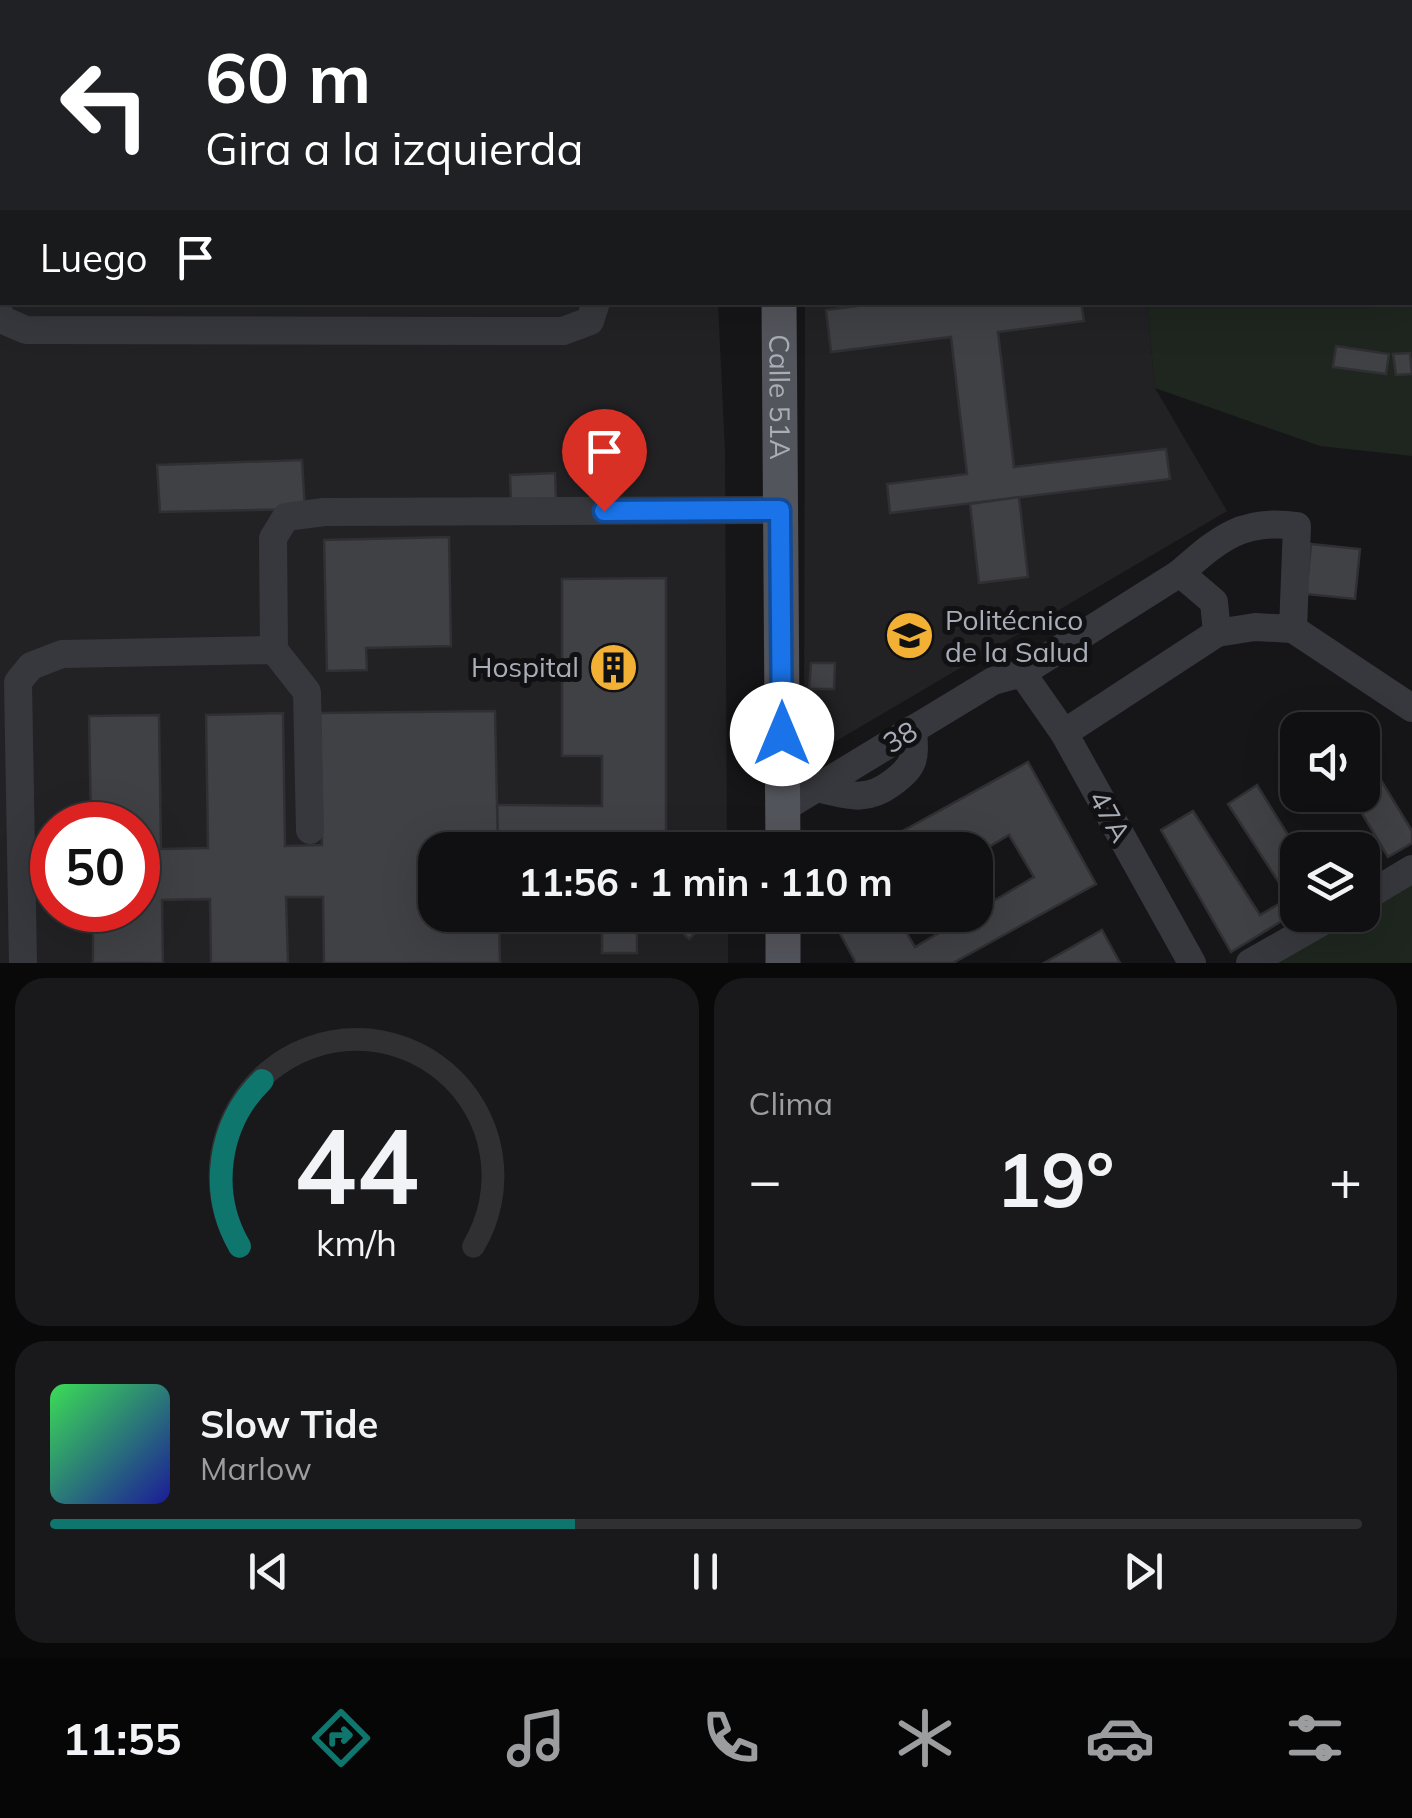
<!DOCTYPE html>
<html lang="es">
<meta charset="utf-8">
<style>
body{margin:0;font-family:Mulish,sans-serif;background:#19191b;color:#f1f3f6;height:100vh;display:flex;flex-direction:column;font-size:38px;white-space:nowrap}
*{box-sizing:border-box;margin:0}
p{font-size:32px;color:#9c9d9f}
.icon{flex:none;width:55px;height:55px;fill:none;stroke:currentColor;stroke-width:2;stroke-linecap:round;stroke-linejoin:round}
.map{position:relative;height:963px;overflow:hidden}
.sheet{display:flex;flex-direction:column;gap:15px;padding:15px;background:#09090a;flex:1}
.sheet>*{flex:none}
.hud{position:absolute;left:0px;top:0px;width:1412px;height:305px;box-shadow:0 10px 40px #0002,0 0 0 2px #303032;background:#202124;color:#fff;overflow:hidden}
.fabs{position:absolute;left:1280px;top:712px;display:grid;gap:20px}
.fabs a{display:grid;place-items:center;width:100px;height:100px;border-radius:20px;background:#101012;box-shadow:0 10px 40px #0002,0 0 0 2px #303032;font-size:50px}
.speed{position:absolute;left:30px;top:802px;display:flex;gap:20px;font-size:50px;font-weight:700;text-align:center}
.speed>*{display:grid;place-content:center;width:130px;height:130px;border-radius:50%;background:#101012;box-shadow:0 10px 40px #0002,0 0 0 2px #303032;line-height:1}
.speed .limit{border:15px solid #d22;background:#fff;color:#111}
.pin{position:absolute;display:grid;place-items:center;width:85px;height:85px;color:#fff;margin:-102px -42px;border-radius:50% 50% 50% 0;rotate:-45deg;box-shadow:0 0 10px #0007}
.pin .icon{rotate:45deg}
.me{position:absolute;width:110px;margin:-55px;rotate:0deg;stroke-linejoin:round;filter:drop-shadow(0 0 8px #0008)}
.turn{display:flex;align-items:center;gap:35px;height:210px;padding:0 40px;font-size:45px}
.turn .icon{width:130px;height:130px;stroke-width:2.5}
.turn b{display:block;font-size:70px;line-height:85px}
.then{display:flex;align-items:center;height:95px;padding:0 40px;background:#0003;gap:20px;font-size:38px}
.big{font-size:75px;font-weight:700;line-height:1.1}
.sheet .tile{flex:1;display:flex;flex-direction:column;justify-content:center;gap:15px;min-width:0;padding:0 35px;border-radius:30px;background:#19191b}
.sheet .dial{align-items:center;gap:0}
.dial svg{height:260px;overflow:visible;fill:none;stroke:#303032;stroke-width:7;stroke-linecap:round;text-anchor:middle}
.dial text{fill:#f1f3f6;stroke:none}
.song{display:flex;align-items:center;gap:30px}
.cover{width:120px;height:120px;border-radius:15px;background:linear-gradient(135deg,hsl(130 70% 55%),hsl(240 70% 35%))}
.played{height:10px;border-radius:5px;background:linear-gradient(90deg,#0f766e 40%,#303032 40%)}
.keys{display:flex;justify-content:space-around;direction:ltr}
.heat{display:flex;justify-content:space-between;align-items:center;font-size:55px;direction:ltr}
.sheet .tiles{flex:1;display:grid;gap:15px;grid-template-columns:1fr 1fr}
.tile:last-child{grid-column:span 2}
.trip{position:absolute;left:418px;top:832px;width:575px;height:100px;border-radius:30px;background:#101012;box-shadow:0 10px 40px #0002,0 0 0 2px #303032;font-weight:700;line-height:100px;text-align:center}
.menu{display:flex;height:160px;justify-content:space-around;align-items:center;background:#060607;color:#9c9d9f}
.menu .icon{width:70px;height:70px}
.menu .current{color:#0f766e}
.menu b{font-size:45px;color:#f1f3f6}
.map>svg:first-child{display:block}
</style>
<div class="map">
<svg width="1412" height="963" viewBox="0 0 1412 963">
<rect width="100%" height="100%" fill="#161618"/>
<g fill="#222225" fill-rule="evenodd">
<path d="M0,0h715l-713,2v300l716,1 7,147 2,400h-292v65h293v48h-728zM52,825h86v85h-86z"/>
<polygon points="805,303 1147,303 1155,388 1227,511 804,760"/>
</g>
<g fill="#1e261f">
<polygon points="1119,0 1412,0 1412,456 1320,446 1155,388 1147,303 1410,302 1410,2"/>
<polygon points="1412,882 1412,963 1267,963 1353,915 1362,915 1363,909"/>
</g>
<g fill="#404145" stroke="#303034" stroke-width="2.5">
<polygon points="889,302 1081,302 1084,321 998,332 1014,467 1166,449 1170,479 890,513 887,484 967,474 951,337 831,352 826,310"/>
<polygon points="1336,346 1389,354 1386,374 1333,367"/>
<polygon points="1410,353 1412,374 1396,375 1393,354"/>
<polygon points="302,460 305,509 160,512 157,465"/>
<polygon points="555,473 556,498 511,500 510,475"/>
<polygon points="1019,497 1028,577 979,583 970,504"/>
<polygon points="449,537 451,646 366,648 367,670 327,671 324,540"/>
<polygon points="1311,544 1360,549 1355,599 1306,594"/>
<polygon points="666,578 666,848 498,850 497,805 602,806 602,756 562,756 562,579"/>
<polygon points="811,663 835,663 834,689 809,689"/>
<polygon points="495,711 498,850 435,850 435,915 499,915 500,963 324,963 323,897 286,897 288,963 211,963 210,899 162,900 163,963 93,963 93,910 138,910 138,825 91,825 89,716 159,715 161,849 208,848 206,715 283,713 285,846 322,845 320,713"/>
<polygon points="1362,749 1412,831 1412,843 1388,857 1351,795 1362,795"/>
<polygon points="1028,762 1096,884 953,963 856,963 830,915 896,915 915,947 964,918 962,915 975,915 975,888 985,906 1034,877 1009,835 975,855 975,850 868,850"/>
<polygon points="1257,785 1298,851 1298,911 1231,952 1161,830 1193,811 1260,915 1289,898 1228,804"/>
<rect x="602" y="915" width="35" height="38"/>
<polygon points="665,915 713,915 689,939"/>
<polygon points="1102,930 1120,963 1044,963"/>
</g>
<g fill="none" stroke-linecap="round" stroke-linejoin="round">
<g stroke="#37383d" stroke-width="28">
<polyline points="0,129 2,129"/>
<polyline points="0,315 3,320 26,330 563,331 590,321 596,302"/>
<path d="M1180,573c39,-34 62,-55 117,-47l-4,103 -38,-2 -38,6"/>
<polyline points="1293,629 1412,708"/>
<polyline points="1022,673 1064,733 1192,963"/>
<path d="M817,788c31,7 48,15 75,-5 24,-18 23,-24 21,-54"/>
<polyline points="782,809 993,681 1022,673 1180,573 1214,602 1217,633 1064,733"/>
<polyline points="310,830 307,692 274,650 273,538 286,517 324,512 780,510"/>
<polyline points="1362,899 1412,869"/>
<polyline points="23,963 18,682 31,666 62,654 274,650"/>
<polyline points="1250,963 1334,915"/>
</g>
<g stroke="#53555c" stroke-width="35">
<polyline points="774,0 774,2"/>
<path id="s1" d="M779,302l4,548"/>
<polyline points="783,915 783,963"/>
</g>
</g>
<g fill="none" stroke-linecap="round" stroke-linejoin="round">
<defs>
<polyline id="route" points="604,511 780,510 782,734"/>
</defs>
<use href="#route" stroke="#114b97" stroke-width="25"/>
<use href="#route" stroke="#1a73e8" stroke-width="18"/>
</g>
<defs>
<symbol id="school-disc" viewBox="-11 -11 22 22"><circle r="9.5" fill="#f2b134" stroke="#111113"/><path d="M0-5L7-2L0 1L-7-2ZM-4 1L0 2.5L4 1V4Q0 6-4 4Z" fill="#111"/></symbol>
<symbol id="building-disc" viewBox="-11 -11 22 22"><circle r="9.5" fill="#f2b134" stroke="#111113"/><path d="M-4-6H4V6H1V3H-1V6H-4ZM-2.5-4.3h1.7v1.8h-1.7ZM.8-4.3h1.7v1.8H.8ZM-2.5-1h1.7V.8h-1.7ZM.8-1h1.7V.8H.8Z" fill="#111"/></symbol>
</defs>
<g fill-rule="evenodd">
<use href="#school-disc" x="882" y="608" width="55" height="55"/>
<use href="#building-disc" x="586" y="640" width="55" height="55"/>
</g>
<g text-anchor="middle" stroke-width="10" stroke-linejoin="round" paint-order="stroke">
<g font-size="28" fill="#a8adb8" stroke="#111113">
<text dy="10" stroke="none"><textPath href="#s1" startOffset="95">Calle 51A</textPath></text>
<text transform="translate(900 737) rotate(-31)" y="10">38</text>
<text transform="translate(1110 816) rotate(61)" y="10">47A</text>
</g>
<g font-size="28" fill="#a8adb8" stroke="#111113" text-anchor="start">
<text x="945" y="630">Politécnico<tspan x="945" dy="32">de la Salud</tspan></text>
<text x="579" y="677" text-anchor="end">Hospital</text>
</g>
</g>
</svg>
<div class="fabs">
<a><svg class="icon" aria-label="sound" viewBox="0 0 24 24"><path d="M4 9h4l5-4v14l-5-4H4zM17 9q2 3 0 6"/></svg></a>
<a><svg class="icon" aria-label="layers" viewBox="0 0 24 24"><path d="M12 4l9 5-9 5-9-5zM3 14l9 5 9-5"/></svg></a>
</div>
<div class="speed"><div class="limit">50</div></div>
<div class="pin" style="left:604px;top:511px;background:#d93025"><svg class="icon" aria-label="arrive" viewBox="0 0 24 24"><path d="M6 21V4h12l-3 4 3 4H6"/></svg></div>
<svg class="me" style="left:782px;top:734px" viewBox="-20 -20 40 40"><circle r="19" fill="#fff"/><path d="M0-13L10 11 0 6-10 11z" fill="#1a73e8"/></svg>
<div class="trip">11:56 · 1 min · 110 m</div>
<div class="hud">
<div class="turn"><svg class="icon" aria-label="left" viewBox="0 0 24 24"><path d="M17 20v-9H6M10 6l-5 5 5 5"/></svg><div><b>60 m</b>Gira a la izquierda</div></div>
<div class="then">Luego<svg class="icon" aria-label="arrive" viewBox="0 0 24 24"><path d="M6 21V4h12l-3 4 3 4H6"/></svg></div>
</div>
</div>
<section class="sheet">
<div class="tiles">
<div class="tile dial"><svg viewBox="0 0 100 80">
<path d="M14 69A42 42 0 1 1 86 69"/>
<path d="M14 69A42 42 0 0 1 21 18" stroke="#0f766e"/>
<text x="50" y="56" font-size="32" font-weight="700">44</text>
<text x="50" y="72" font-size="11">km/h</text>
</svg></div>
<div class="tile"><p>Clima</p>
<div class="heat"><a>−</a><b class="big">19°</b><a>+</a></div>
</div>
<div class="tile">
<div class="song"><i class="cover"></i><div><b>Slow Tide</b><p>Marlow</p></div></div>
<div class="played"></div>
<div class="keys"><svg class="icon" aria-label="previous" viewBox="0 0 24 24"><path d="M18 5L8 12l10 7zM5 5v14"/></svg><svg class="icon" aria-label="pause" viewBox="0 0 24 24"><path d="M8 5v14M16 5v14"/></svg><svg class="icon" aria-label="next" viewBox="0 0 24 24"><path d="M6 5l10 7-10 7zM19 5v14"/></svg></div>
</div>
</div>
</section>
<nav class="menu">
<b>11:55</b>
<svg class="icon current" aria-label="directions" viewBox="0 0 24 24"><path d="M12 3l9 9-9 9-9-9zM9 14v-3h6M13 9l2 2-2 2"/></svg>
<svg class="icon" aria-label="music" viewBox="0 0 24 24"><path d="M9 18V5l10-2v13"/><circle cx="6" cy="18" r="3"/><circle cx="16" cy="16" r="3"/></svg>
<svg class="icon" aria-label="phone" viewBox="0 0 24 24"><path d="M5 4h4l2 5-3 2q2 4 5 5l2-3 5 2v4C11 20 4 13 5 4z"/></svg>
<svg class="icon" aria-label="climate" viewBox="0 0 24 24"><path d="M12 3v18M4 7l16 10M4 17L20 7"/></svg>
<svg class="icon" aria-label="car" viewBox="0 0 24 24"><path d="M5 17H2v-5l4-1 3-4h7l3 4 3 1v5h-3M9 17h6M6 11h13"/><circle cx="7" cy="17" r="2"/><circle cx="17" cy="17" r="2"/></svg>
<svg class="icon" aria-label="filters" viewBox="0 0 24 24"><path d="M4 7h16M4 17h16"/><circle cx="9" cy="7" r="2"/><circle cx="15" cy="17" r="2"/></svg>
</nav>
